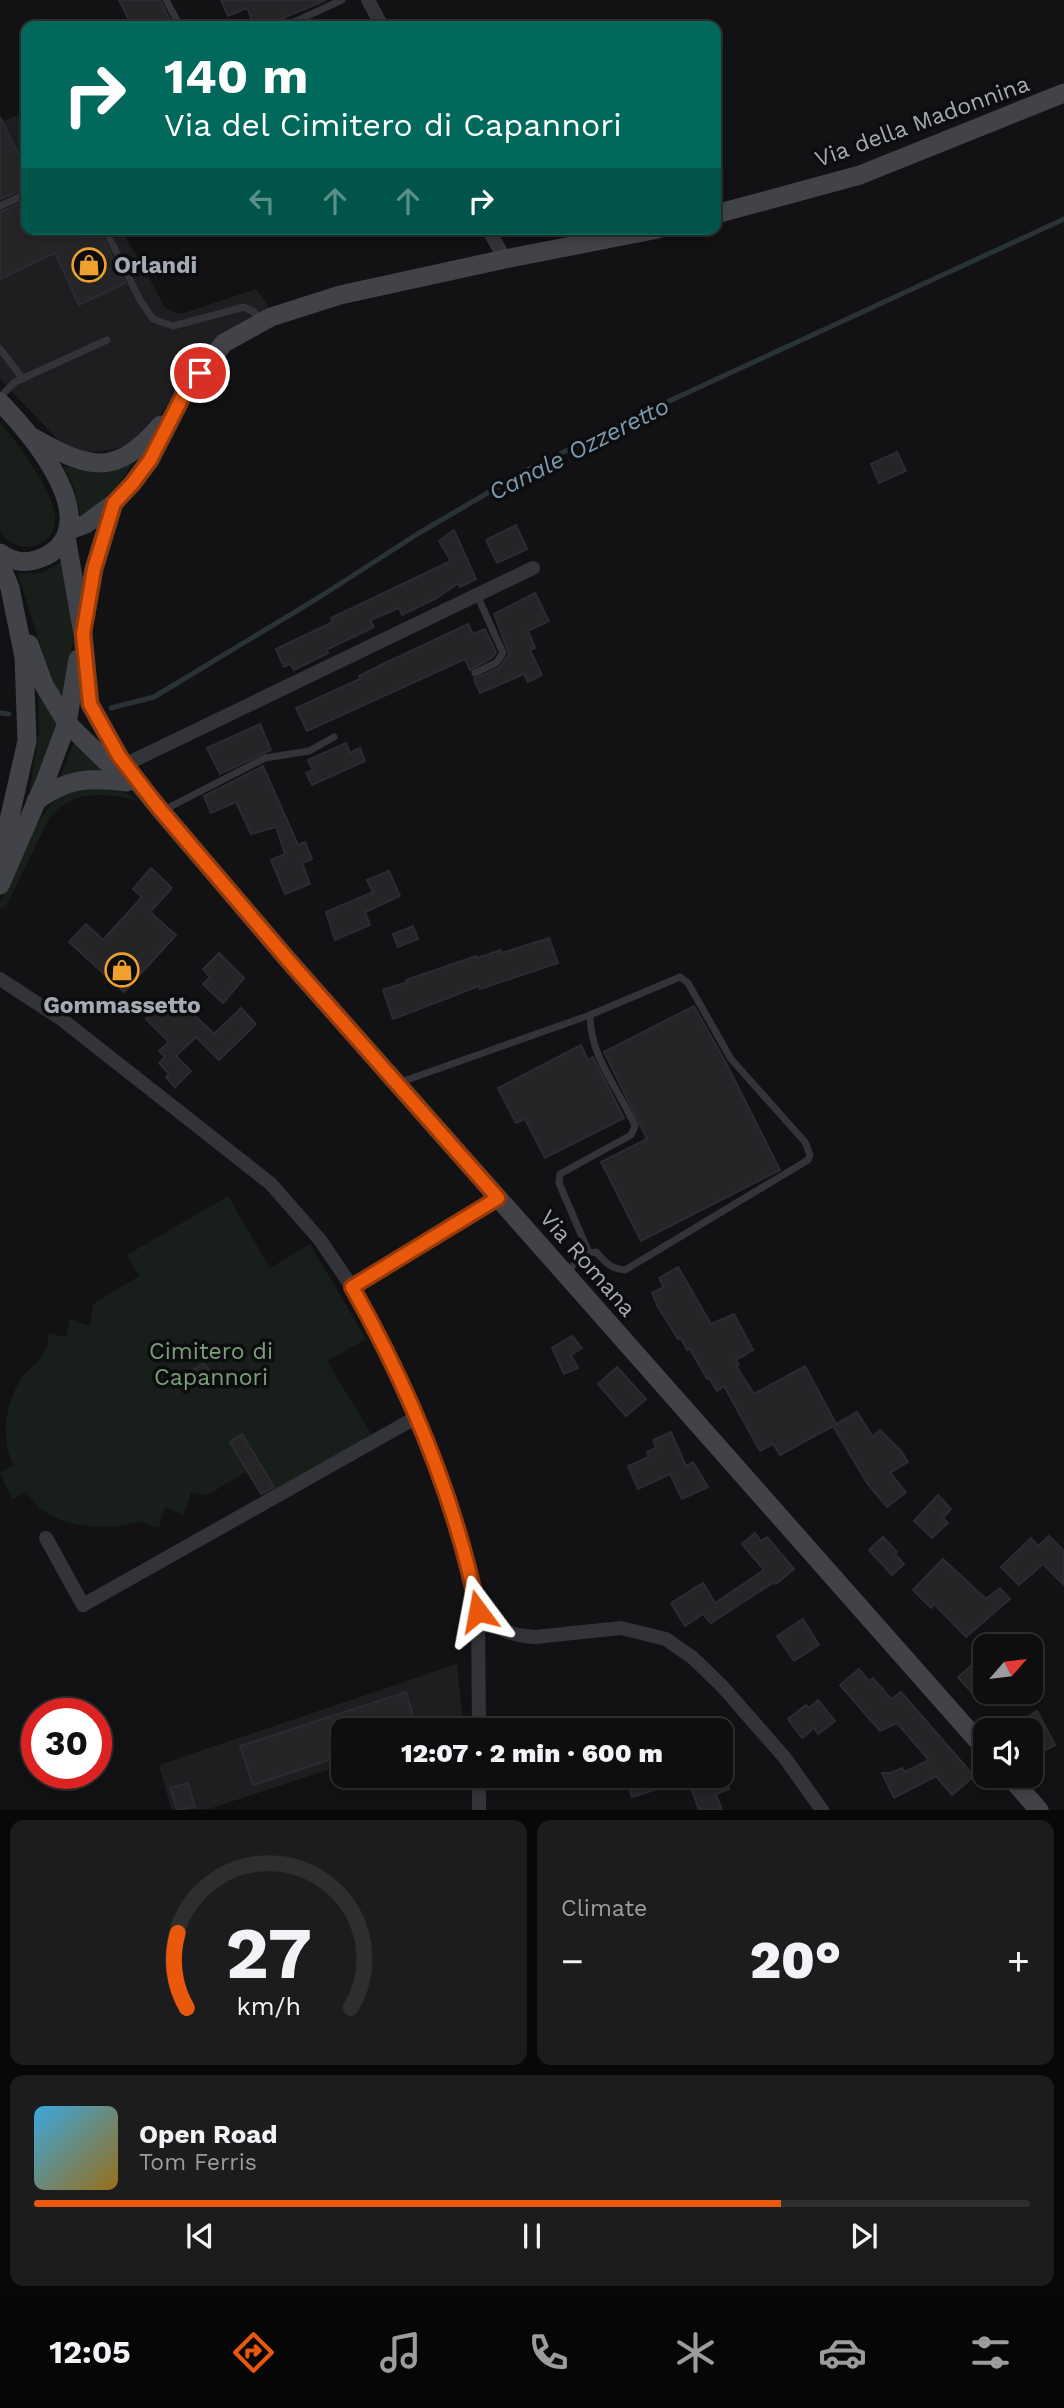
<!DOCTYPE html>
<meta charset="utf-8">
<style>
body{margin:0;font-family:"Work Sans",sans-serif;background:#1c1c1d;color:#f1f3f6;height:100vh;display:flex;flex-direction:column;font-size:26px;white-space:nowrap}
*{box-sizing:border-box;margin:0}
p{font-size:23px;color:#9b9c9e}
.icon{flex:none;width:38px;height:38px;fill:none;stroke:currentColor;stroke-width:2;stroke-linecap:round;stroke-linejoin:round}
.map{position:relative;height:1810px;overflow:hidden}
.sheet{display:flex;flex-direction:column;gap:10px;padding:10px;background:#080808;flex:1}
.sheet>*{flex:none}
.hud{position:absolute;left:21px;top:21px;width:700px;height:214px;border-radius:14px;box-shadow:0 4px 10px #0003,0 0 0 2px #2e2e2f;background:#00695c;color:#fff;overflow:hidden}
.needle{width:46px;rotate:62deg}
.buttons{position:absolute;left:973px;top:1634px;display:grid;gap:14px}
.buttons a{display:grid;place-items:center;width:70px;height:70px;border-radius:14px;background:#0e0e0f;box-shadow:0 4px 10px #0003,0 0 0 2px #2e2e2f;font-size:35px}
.speed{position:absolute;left:21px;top:1698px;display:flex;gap:14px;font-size:35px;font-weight:700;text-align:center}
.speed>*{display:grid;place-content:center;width:91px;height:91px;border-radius:50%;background:#0e0e0f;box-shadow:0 4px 10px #0003,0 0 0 2px #2e2e2f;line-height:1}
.speed .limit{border:10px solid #d22;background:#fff;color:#111}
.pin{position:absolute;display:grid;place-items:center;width:60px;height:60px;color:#fff;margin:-30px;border:4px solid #fff;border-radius:50%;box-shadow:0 2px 7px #0007}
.me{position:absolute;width:77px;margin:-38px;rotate:347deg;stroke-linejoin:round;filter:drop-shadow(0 0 5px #0008)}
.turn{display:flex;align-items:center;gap:24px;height:147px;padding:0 28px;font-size:32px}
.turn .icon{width:91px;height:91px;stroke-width:2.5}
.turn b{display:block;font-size:49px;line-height:60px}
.lanes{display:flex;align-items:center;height:66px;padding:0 28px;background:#0003;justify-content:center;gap:35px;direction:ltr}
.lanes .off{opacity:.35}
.big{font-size:52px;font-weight:800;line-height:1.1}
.sheet .card{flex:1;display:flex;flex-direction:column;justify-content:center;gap:10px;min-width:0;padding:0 24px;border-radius:14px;background:#1c1c1d}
.sheet .dial{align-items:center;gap:0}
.dial svg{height:182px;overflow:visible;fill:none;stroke:#2e2e2f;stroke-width:7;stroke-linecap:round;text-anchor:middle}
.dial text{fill:#f1f3f6;stroke:none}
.song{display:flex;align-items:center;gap:21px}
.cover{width:84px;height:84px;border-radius:10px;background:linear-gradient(135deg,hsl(200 70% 55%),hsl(40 70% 35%))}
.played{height:7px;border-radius:4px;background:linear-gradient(90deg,#ea580c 75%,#2e2e2f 75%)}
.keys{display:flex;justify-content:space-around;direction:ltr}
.heat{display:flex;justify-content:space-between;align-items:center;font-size:38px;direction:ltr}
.sheet .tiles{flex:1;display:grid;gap:10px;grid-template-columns:1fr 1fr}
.card:last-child{grid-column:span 2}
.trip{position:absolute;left:331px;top:1718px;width:402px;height:70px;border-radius:14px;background:#0e0e0f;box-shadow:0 4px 10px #0003,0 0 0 2px #2e2e2f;font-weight:800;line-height:70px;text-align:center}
.tab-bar{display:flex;height:112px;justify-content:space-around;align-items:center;background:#060606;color:#9b9c9e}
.tab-bar .icon{width:49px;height:49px}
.tab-bar .current{color:#ea580c}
.tab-bar b{font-size:32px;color:#f1f3f6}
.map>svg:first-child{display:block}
</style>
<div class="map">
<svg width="1064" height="1810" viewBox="0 0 1064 1810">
<rect width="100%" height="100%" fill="#121214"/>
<g fill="#1e1e21">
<polygon points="26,111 26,229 120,229 143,266 165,308 175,313 184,313 256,289 267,303 268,308 212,343 194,364 154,425 134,442 116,449 80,454 61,443 0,379 0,123"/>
<polygon points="457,1664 463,1725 446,1731 343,1731 343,1765 209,1809 171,1809 159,1765"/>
</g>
<g fill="#181e19">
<path d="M0,422c18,22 51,65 55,93 3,31 -35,44 -55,17z"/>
<path d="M133,463c-14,23 -31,38 -52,55l-7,-30 -11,-22c27,5 44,8 70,-3z"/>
<polygon points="68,558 73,597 73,641 64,692 59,693 49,673 18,574 42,573"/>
<polygon points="38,687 57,722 32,797 29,796 39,733"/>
<polygon points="75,741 105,772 59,780"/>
<path d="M107,787l17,5 15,9c-32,-8 -64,-12 -89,16l-44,89 -6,3v-6c13,-28 37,-94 63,-108 14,-8 29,-7 44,-8z"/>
<path d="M228,1196l42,72 40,-24 56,95 -39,22 45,74 -108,62 -17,-26 -39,24 -17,-2 -7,22 -19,-8 -6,21c-6,-1 -14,-6 -21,-6 -6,0 -14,4 -21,4 -34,3 -71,-3 -91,-34l-14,7 -12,-26 13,-8c-13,-27 -8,-65 11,-90 5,-7 15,-13 19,-20 4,-6 5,-16 6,-22l17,4 4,-18 20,7 3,-22 46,-28 -12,-21z"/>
</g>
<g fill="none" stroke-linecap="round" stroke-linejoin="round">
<g stroke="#293237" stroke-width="5">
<polyline points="111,708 154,697 318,598 419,533 527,470 639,415 1064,219"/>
<polyline points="0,713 9,714"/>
</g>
</g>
<g fill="#252528" stroke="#2c2c30" stroke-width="2">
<polygon points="119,0 160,0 173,26 132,26"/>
<polygon points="221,0 326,0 264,26 255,26 247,8 228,16"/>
<polygon points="0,117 18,154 26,150 26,188 0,199"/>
<polygon points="26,201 26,229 82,229 87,238 99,231 125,283 79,305 55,253 0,279 0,212"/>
<polygon points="897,452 906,471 879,483 871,464"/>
<polygon points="516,525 527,549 497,563 486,540"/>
<polygon points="454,530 476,579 460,587 459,583 435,599 402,615 399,608 370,620 374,627 326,650 328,653 294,670 290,664 284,667 276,649 333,622 331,618 451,561 439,541"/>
<polygon points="535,593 549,621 528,631 535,648 530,650 542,675 528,682 524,674 480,693 474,679 499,668 509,654 494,614"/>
<polygon points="468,624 473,634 485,629 496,652 492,658 470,670 465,659 307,731 296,708 360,679 359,676 381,665"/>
<polygon points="260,724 271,750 220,774 207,748"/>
<polygon points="346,743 350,753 360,748 365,761 312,785 306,773 313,770 308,760"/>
<polygon points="263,766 298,845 305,842 312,859 302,863 310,884 285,894 271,860 285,854 276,827 251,834 236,802 211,813 204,796"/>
<polygon points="151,868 172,888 150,912 176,935 124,992 69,942 86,924 103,940 142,897 133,889"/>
<polygon points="389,871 400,896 365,912 370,925 335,940 326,912 373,892 367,880"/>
<polygon points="413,926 418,939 398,947 393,934"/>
<polygon points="549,938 558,963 480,989 479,986 393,1019 383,990 407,982 406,980 476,956 477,958 501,950 502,953"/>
<polygon points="219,953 244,978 223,1003 203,984 210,977 203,969"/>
<polygon points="168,997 177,1006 181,1002 214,1034 241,1008 256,1024 219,1060 196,1037 176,1056 191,1071 175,1087 166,1077 169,1074 159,1063 165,1057 159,1051 169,1042 146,1019"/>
<polygon points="694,1006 726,1063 780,1170 641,1241 601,1162 647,1139 604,1052"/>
<polygon points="581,1045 588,1060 593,1057 624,1118 545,1158 525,1119 516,1123 498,1088"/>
<polygon points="678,1267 711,1324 734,1314 753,1350 736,1360 739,1365 736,1366 754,1394 805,1366 836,1424 857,1412 873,1437 880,1430 901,1451 908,1462 890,1473 906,1492 887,1507 867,1483 833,1426 780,1455 773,1444 760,1451 724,1386 717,1391 709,1378 707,1379 690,1349 687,1350 681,1338 678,1339 658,1307 652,1293 664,1287 659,1278"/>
<polygon points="572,1336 582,1348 571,1355 578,1368 564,1374 552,1348"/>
<polygon points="204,1363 211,1374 198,1382 191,1371"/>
<polygon points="617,1367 646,1399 626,1416 598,1384"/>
<polygon points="671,1432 686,1466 693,1462 708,1487 682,1499 670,1474 638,1489 628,1466 649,1457 647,1452 656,1448 653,1440"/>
<polygon points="242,1434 274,1487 261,1494 230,1442"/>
<polygon points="938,1495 951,1509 943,1518 948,1523 932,1538 914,1521"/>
<polygon points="755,1533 761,1541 767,1537 794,1569 776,1584 774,1582 711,1623 703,1614 685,1626 671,1603 703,1583 715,1603 764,1570 742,1544"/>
<polygon points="1049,1536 1064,1551 1064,1585 1043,1564 1019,1585 1001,1567 1031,1538 1038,1546"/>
<polygon points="883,1537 897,1552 895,1554 904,1564 892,1575 869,1550"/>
<polygon points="943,1559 986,1599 1000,1588 1010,1599 966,1637 934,1604 931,1608 913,1590"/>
<polygon points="803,1619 819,1645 794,1661 777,1636"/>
<polygon points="978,1660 985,1668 985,1687 975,1696 958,1677"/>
<polygon points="859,1669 869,1681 873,1678 891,1699 901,1692 974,1776 952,1795 936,1776 894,1798 882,1773 891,1773 902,1768 905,1772 929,1760 897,1723 880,1731 840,1685"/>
<polygon points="406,1692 418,1731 343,1731 343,1755 253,1785 240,1746"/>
<polygon points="818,1700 835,1721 818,1734 814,1728 802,1738 788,1719 806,1705 809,1708"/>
<polygon points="1037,1711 1055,1745 1037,1755 1031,1744 1031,1731 1023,1731 1018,1722"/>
<polygon points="625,1776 653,1776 657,1789 632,1797"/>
<polygon points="702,1776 724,1776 729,1789 716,1794 722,1810 699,1810 689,1782"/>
<polygon points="188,1783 195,1807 177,1810 170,1788"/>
</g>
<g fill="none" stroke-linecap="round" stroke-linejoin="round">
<g stroke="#333439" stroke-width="7">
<polyline points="166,0 180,26"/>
<polyline points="285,26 342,0"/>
<polyline points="0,206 26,194"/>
<polyline points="105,229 140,300 153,319 173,326 244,307 254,312 261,322"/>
<polyline points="0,349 23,379"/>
<polyline points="0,397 15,382 107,340"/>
<polyline points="475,673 496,663 503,653 477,595"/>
<polyline points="162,811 265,758 309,751 334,737"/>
<path d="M401,1082l189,-67 90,-38 8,6 43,76 74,83 5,13 -2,5 -183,110c-14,-1 -20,-8 -29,-18l-7,1 -23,18"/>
<path d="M589,1253l-30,-70 1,-9 71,-39 4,-9c-16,-37 -45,-69 -45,-111"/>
</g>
<g stroke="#333439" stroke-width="14">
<polyline points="368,0 382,26"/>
<polyline points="488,229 505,259"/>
<polyline points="124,765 533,568"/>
<polyline points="0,979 60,1018 271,1184 320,1240 352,1287 372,1323 415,1418 444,1485 458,1528 478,1611 479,1731"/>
<polyline points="352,1287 498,1198"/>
<polyline points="46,1538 83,1605 415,1418"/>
<path d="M478,1611c18,18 32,25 57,26l86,-9 45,11 27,19 29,28 63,72 37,52"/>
<polyline points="479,1776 479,1810"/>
</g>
<g stroke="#414348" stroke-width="19">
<polyline points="716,214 860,175 1064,93"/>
<path d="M0,402c30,31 108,121 46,154 -17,8 -31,8 -46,-3"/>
<path d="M32,437c57,32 83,41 129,-12"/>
<polyline points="69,530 86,524 114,503 132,484 150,460 187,388 224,343 271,317 340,295 505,259 658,229"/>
<polyline points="66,537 83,634 90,704 124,765 158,807 288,960 985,1749"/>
<polyline points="0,563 10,588 24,657 27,741 0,860"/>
<polyline points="85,619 94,569 114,503"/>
<polyline points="29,644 44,685 67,723 125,780"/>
<path d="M36,801c32,-23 53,-24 91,-19"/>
<polyline points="0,885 45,782 67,723 78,659"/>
<polyline points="1009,1776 1039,1810"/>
</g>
</g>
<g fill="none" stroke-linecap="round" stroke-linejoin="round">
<defs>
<path id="route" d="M200,373l-13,15 -37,72 -18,24 -18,19 -20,66 -11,65 7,70 29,52 39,51 130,153 210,238 -146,89c57,101 103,211 126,324"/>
</defs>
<use href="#route" stroke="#983908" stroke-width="18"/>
<use href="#route" stroke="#ea580c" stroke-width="12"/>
</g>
<defs>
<symbol id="shop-ring" viewBox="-11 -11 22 22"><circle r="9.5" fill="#0d0d0f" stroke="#f0a12d" stroke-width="1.5"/><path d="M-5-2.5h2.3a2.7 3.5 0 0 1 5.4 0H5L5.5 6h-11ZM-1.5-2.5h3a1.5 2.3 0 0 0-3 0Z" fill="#f0a12d"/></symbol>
</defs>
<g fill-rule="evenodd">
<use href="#shop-ring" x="70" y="246" width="38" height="38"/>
<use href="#shop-ring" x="103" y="951" width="38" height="38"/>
</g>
<g text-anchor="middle" stroke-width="7" stroke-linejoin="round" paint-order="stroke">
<g font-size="23" fill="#a3aab4" stroke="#0d0d0f">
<text transform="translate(922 121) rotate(-20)" y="8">Via della Madonnina</text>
<text transform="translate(588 1263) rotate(49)" y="8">Via Romana</text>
</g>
<g font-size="23" font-weight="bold" fill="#a3aab4" stroke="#0d0d0f" text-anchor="start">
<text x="114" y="273">Orlandi</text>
<text x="122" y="1013" text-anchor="middle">Gommassetto</text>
</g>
<g font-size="23" fill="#7b9f7a" stroke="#0d0d0f">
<text x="211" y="1359">Cimitero di<tspan x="211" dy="26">Capannori</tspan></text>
</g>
<g font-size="24" font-style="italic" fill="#7a9ab0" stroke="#0d0d0f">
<text transform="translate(579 449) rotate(-27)" y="8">Canale Ozzeretto</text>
</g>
</g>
</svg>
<div class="buttons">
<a><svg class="needle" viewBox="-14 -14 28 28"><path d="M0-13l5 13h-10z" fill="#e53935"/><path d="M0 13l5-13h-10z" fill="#9b9c9e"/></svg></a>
<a><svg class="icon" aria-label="sound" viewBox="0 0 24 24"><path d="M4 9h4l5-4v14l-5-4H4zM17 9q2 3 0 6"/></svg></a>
</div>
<div class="speed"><div class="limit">30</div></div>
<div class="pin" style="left:200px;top:373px;background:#d93025"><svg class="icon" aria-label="arrive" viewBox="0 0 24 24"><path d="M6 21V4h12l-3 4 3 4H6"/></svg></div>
<svg class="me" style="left:478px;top:1611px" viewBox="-20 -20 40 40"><path d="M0-17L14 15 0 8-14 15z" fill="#ea580c" stroke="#fff" stroke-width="4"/></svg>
<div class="trip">12:07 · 2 min · 600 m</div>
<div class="hud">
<div class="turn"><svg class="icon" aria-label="right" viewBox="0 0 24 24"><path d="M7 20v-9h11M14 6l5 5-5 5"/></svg><div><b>140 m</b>Via del Cimitero di Capannori</div></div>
<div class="lanes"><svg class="icon off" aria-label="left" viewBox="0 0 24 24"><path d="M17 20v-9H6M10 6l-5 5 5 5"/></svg><svg class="icon off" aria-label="ahead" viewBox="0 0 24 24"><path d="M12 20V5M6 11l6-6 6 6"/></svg><svg class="icon off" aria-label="ahead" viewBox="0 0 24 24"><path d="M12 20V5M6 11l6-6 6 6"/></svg><svg class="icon" aria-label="right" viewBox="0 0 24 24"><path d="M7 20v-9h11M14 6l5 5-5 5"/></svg></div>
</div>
</div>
<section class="sheet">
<div class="tiles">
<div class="card dial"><svg viewBox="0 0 100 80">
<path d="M14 69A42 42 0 1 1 86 69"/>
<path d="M14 69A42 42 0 0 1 10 36" stroke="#ea580c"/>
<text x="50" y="56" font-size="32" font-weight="700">27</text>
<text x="50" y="72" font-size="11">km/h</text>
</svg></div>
<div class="card"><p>Climate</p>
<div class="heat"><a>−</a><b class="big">20°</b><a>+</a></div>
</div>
<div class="card">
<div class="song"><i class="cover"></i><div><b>Open Road</b><p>Tom Ferris</p></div></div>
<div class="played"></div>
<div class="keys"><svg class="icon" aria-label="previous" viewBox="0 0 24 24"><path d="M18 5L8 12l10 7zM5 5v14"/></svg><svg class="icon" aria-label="pause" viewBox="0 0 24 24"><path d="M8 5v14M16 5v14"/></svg><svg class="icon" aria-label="next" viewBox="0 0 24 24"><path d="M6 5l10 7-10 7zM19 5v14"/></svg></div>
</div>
</div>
</section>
<nav class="tab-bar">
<b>12:05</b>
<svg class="icon current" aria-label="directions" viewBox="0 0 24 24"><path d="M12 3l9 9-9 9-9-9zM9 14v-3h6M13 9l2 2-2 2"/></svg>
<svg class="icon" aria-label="music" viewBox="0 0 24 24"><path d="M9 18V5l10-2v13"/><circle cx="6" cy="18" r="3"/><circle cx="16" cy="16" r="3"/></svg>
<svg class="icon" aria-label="phone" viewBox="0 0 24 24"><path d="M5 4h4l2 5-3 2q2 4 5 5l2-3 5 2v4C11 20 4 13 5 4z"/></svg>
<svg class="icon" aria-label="climate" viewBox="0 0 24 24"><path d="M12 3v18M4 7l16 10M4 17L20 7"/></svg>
<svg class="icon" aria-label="car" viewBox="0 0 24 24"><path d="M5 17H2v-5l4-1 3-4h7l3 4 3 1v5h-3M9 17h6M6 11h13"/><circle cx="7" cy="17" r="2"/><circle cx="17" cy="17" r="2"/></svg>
<svg class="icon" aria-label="filters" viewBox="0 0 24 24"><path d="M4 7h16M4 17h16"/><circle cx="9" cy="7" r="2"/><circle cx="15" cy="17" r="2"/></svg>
</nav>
